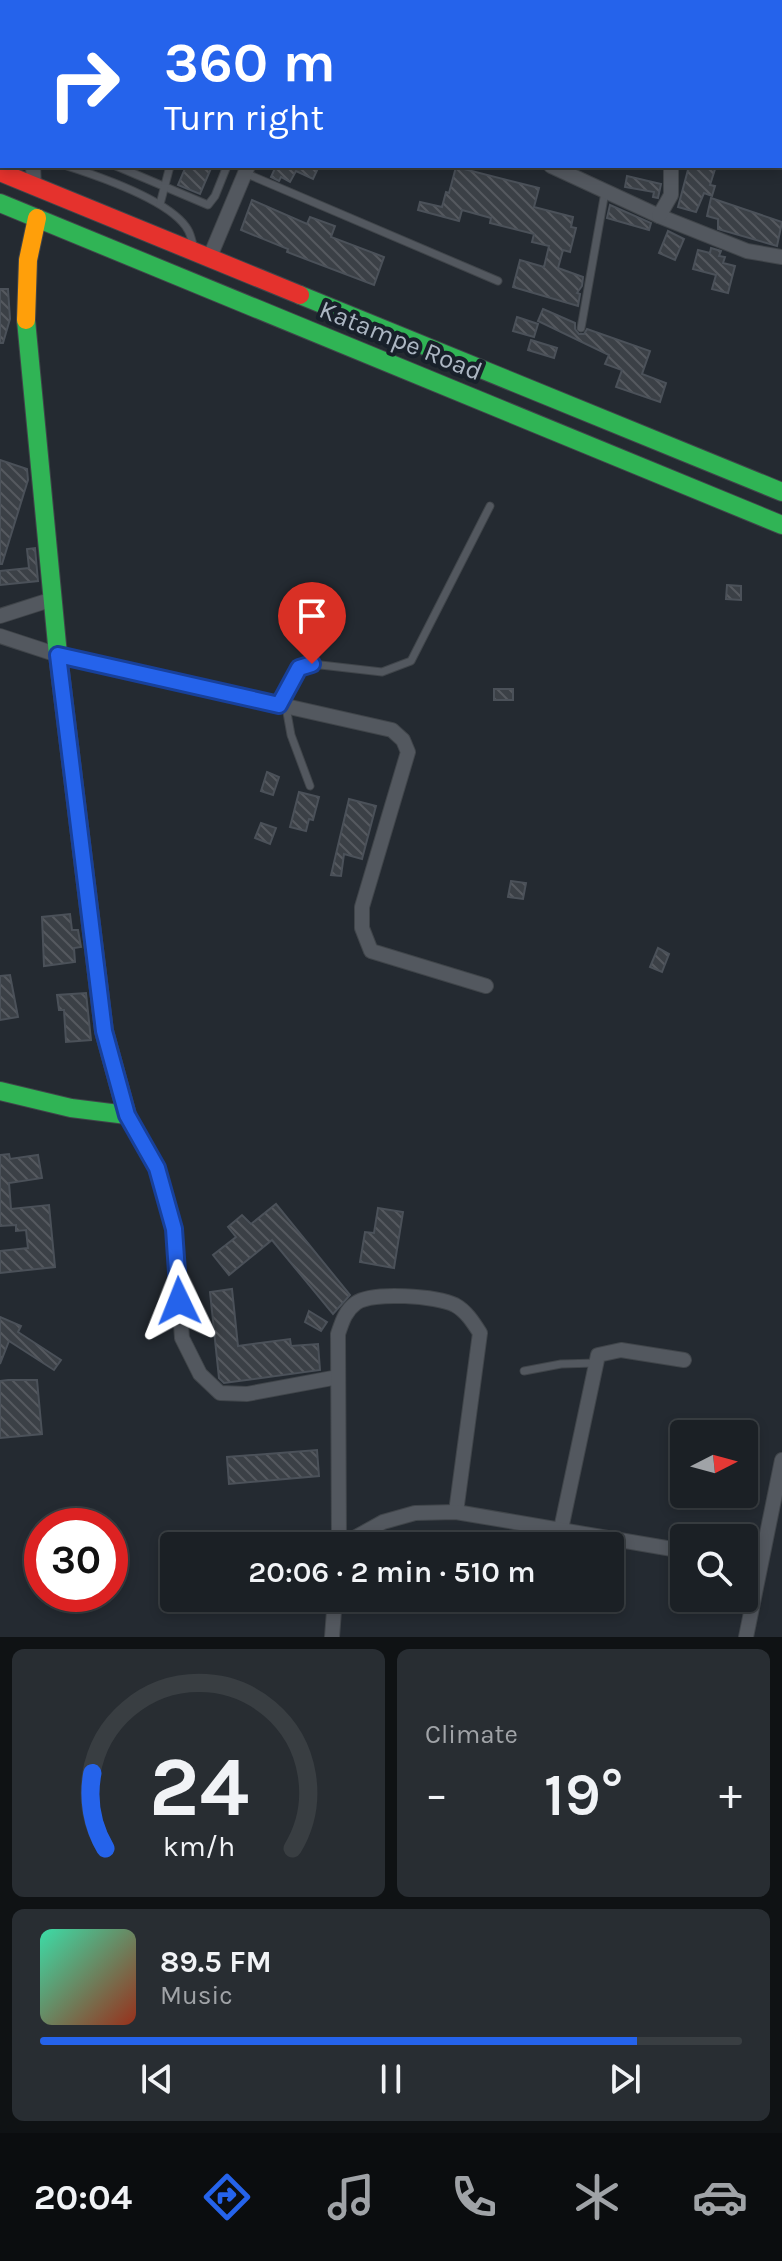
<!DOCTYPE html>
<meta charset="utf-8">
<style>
body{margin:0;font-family:Karla,sans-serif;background:#282d32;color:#f1f3f6;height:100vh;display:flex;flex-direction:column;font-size:30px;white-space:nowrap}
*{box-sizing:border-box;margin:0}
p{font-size:26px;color:#a0a3a7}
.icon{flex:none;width:44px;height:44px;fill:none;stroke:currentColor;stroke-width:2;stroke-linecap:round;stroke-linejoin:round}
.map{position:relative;height:1637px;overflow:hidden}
.details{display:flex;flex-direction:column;gap:12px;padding:12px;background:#0f1214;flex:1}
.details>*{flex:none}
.guide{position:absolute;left:0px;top:0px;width:782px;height:168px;box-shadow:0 4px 12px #0003,0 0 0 2px #393e42;background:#2563eb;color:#fff;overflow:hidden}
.needle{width:52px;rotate:84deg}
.controls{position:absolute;left:670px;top:1420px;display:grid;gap:16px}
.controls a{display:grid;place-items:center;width:88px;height:88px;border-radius:8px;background:#1b2025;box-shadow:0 4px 12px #0003,0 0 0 2px #393e42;font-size:40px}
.speed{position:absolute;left:24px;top:1508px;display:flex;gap:16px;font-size:40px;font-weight:700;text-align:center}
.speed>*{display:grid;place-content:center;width:104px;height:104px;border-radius:50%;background:#1b2025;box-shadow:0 4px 12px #0003,0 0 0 2px #393e42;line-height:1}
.speed .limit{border:12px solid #d22;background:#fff;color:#111}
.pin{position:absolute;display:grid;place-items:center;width:68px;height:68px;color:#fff;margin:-82px -34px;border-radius:50% 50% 50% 0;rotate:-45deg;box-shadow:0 0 8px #0007}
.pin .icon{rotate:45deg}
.me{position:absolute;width:88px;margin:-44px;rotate:358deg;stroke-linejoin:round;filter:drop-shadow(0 0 6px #0008)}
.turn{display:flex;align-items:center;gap:28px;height:168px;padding:0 32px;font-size:36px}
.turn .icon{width:104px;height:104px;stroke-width:2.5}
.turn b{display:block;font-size:56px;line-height:68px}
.big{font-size:60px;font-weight:600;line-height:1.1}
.details .card{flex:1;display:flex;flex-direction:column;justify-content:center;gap:12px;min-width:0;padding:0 28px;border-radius:12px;background:#282d32}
.details .dial{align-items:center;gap:0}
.dial svg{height:208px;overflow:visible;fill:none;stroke:#393e42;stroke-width:7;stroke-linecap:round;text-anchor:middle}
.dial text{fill:#f1f3f6;stroke:none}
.song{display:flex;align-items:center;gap:24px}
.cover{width:96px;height:96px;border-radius:12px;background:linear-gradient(135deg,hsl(160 70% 55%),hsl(10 70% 35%))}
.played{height:8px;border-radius:4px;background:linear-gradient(90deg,#2563eb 85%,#393e42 85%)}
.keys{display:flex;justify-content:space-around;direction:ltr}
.heat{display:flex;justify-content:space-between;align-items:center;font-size:44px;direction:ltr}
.details .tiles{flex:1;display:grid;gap:12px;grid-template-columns:1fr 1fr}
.card:last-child{grid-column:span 2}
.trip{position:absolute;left:160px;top:1532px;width:464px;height:80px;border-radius:8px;background:#1b2025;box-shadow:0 4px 12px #0003,0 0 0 2px #393e42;font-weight:600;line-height:80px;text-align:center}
.dock{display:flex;height:128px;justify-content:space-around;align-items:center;background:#0b0d0f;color:#a0a3a7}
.dock .icon{width:56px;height:56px}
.dock .active{color:#2563eb}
.dock b{font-size:36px;color:#f1f3f6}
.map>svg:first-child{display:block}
</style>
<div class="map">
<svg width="782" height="1637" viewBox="0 0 782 1637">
<defs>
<pattern id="building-back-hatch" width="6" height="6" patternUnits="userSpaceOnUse" patternTransform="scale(2)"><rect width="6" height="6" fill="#3b4046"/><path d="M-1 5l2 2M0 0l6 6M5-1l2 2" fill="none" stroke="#55595f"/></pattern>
</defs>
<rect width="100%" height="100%" fill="#242a31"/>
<g fill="url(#building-back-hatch)" stroke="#4b5159" stroke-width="2">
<polygon points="186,166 212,166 200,194 178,185"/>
<polygon points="276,166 319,166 313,179 296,171 290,182 281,177 279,181 271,177"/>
<polygon points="689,166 716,166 710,185 715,186 712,196 704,193 696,212 678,207"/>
<polygon points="456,167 539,188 534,207 573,217 571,227 576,228 570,252 563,250 558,268 583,277 582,286 577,293 580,294 578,306 513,287 520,260 544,267 549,246 532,242 534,234 490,223 491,218 462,210 459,221 418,210 420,202 442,207 446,192 449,193"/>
<polygon points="627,176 661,184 658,198 653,197 654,192 625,187"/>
<polygon points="711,198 782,222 777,246 718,229 718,219 707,216"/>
<polygon points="252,200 307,224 310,217 335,226 331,237 384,257 374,285 287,252 288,249 241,230"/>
<polygon points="610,205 651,223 649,230 607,218"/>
<polygon points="668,231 684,239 675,260 659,253"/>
<polygon points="711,248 721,251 719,256 725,257 723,263 735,266 728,293 712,289 716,275 693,269 698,250 710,253"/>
<polygon points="0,289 8,289 10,319 3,343 0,343"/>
<polygon points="543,309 575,323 575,329 579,334 584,334 587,329 650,351 642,374 666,383 660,402 616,387 622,370 605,364 609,355 538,321"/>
<polygon points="517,317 538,324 534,337 513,331"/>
<polygon points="531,340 557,348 554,358 528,350"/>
<polygon points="0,460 27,469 28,480 2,564 0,564"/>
<polygon points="35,548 38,581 0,585 0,571 29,568 27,549"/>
<polygon points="727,585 741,586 741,600 726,599"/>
<rect x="494" y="689" width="19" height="11"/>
<polygon points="267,772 279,777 273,795 261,791"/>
<polygon points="299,792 319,797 313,820 309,819 306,831 290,827"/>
<polygon points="349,799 376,806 362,859 344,854 341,876 331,875"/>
<polygon points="261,823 276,828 270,844 255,838"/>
<polygon points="511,881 526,883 523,899 508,897"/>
<polygon points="70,914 72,930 78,930 81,947 74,948 75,962 44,966 42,917"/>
<polygon points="658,948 669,954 662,972 650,967"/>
<polygon points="10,975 18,1017 0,1020 0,976"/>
<polygon points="86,993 91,1040 66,1042 64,1010 59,1010 57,995"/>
<polygon points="9,1154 10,1159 38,1155 42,1178 9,1183 11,1209 49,1205 55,1267 0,1273 0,1251 28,1248 26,1230 16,1231 16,1225 0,1226 0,1155"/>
<polygon points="276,1204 350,1295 333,1314 272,1240 229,1275 213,1255 236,1237 228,1227 242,1215 251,1224"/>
<polygon points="378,1208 403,1212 394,1268 360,1262 365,1232 374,1233"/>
<polygon points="232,1289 238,1346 290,1339 291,1346 318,1344 320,1370 224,1383 219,1378 210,1292"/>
<polygon points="309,1311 327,1322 321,1331 305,1322"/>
<polygon points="0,1317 21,1326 18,1332 61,1360 54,1370 9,1341 0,1364"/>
<polygon points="8,1380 37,1380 42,1434 0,1438 0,1381"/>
<polygon points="317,1450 319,1476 229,1484 227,1457"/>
</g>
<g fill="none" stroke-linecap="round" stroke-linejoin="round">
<defs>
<g id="lane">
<polyline points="115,0 120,2"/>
<polyline points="35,2 35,0"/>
<path d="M67,166c31,10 105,35 121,64 3,5 4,12 6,18"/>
<polyline points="116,166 208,205 215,196 227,166"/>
<polyline points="245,173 498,281"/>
<polyline points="160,204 170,166"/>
<polyline points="581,328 605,192"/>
<polyline points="280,704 299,668 312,664 382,672 411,661 490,506"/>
<polyline points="286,707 291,735 310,786"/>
<polyline points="524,1371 561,1364 596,1363"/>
</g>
<g id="street">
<polyline points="21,0 21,2"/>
<polyline points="173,0 178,2"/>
<polyline points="576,2 577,0"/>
<polyline points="752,2 753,0"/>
<polyline points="33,166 34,187"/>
<polyline points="551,166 659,216 747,251 782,257"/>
<polyline points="659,216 671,195 671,166"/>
<polyline points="209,259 248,166"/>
<polyline points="0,616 53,599"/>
<polyline points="0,636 58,655 392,730 403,740 408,752 362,907 362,928 371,951 486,986"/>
<polyline points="127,1115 157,1168 174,1229 182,1338 200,1374 220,1393 247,1394 338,1377"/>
<polyline points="561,1529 598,1355 621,1350 684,1360"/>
<path d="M339,1546l-1,-212c4,-12 7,-23 18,-31 16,-12 81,-7 99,2 11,6 18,17 25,28l-24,179"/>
<polyline points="340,1546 383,1522 415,1513 456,1512 684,1551"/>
<polyline points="332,1637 335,1598"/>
<polyline points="746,1637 782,1460"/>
</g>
<g id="fast">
<polyline points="0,203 782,525"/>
<polyline points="300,295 782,492"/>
<polyline points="0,1091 71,1108 127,1115 104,1031 58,655 26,320"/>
</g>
<polyline id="slow" points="26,320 28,260 37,218"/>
<polyline id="jam" points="0,172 300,295"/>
</defs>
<use href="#lane" stroke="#40454a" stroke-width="9"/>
<use href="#street" stroke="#40454a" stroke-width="16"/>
<use href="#fast" stroke="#40454a" stroke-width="20"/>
<use href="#slow" stroke="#40454a" stroke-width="20"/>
<use href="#jam" stroke="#40454a" stroke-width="20"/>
<use href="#lane" stroke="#53585f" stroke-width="7"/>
<use href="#street" stroke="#53585f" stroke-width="14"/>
<use href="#fast" stroke="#30b455" stroke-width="18"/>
<use href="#slow" stroke="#ff9f0a" stroke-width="18"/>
<use href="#jam" stroke="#e5322d" stroke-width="18"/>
</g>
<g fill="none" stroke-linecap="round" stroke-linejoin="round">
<defs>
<polyline id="route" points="179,1301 174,1229 157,1168 127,1115 104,1031 58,655 279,705 299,668 312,664"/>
</defs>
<use href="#route" stroke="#184099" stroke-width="20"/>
<use href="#route" stroke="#2563eb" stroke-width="14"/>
</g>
<g text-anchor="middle" stroke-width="8" stroke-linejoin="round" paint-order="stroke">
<g font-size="26" fill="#acb6c3" stroke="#18202a">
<text transform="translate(401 340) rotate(22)" y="9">Katampe Road</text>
</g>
</g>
</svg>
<div class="controls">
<a><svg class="needle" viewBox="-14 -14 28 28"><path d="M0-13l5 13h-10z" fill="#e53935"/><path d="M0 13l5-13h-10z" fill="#a0a3a7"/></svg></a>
<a><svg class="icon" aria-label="search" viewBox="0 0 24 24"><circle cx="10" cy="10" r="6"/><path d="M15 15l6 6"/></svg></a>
</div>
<div class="speed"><div class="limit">30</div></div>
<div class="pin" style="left:312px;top:664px;background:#d93025"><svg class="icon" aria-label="arrive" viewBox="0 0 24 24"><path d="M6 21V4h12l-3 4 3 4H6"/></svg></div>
<svg class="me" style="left:179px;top:1301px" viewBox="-20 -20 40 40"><path d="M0-17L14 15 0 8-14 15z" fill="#2563eb" stroke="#fff" stroke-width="4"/></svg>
<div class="trip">20:06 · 2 min · 510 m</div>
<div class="guide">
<div class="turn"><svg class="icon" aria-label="right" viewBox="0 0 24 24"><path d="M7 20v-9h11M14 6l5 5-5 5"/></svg><div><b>360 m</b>Turn right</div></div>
</div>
</div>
<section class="details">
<div class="tiles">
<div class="card dial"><svg viewBox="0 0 100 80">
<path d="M14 69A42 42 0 1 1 86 69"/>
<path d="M14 69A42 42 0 0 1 9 40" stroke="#2563eb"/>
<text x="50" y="56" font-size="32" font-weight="700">24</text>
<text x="50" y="72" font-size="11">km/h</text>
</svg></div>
<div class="card"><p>Climate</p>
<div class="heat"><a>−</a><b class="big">19°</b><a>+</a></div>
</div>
<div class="card">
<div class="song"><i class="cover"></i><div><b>89.5 FM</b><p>Music</p></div></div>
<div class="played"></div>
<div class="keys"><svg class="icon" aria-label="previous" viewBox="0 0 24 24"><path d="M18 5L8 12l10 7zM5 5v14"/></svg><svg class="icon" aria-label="pause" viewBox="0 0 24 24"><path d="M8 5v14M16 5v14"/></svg><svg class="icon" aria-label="next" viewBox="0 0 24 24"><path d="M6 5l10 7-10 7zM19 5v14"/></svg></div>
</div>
</div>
</section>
<nav class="dock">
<b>20:04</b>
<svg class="icon active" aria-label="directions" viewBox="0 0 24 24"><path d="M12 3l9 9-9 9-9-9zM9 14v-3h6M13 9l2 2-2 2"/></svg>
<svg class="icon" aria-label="music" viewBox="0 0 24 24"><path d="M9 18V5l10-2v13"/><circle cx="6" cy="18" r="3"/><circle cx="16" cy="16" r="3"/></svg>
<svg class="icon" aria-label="phone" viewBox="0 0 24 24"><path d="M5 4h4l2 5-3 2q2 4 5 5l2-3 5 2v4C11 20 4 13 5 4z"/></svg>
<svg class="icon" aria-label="climate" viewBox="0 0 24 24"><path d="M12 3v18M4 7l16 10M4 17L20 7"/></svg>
<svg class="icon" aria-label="car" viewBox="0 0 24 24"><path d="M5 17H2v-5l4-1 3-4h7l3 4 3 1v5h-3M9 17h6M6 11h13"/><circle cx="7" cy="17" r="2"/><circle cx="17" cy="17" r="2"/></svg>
</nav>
